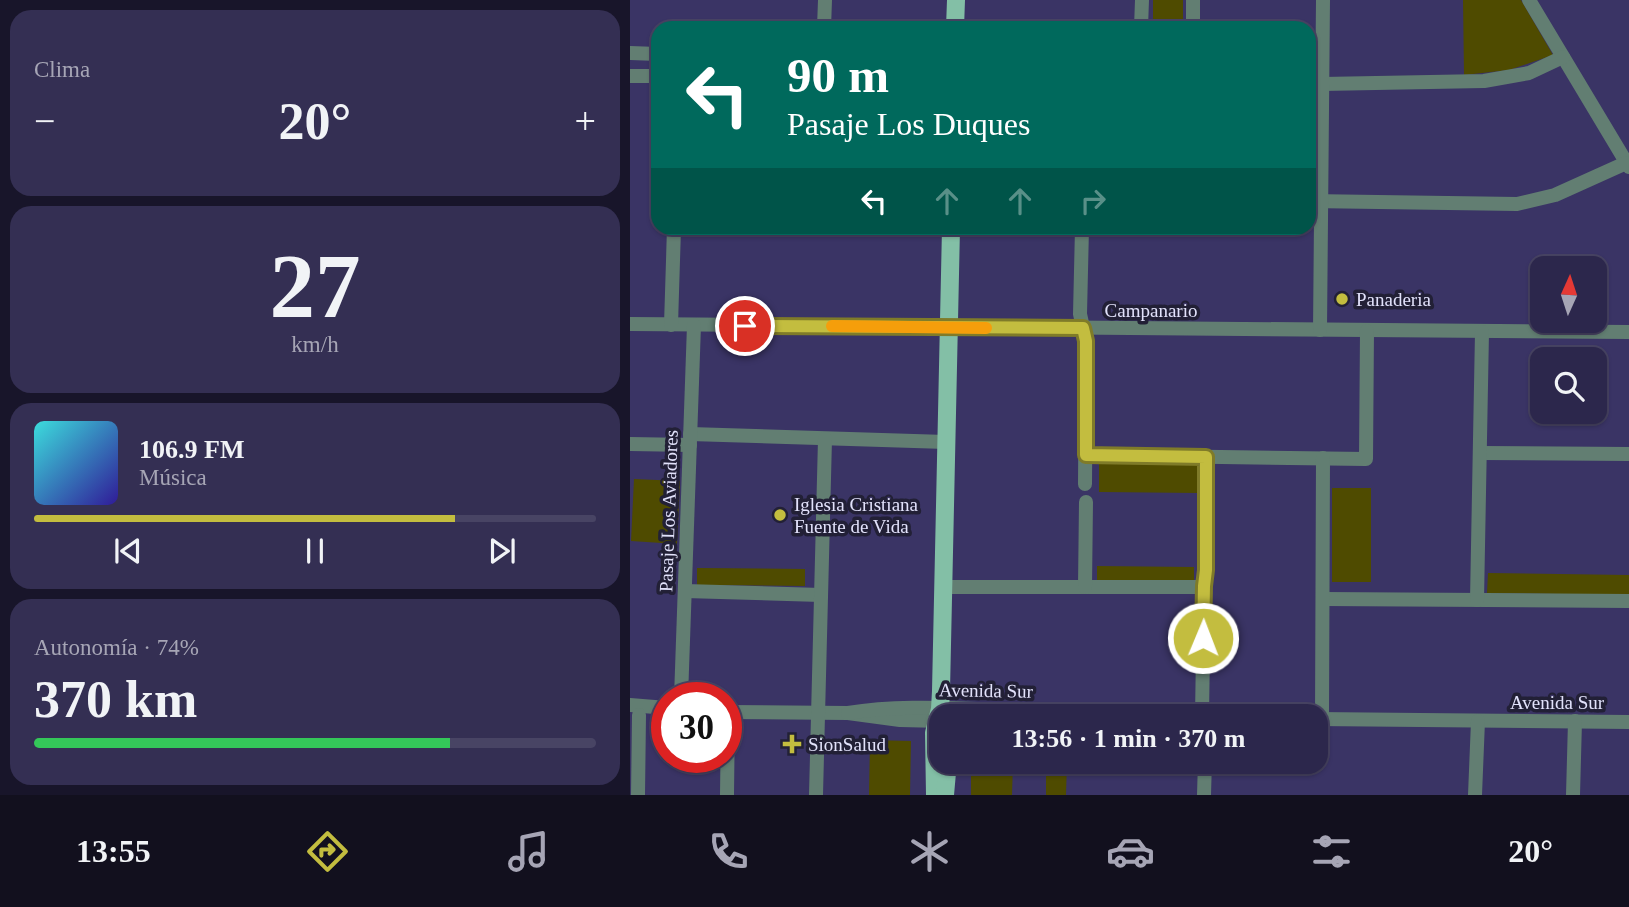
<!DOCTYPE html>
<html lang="es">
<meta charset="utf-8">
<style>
body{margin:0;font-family:Georgia,serif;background:#342f53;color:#f1f3f6;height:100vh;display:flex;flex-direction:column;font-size:26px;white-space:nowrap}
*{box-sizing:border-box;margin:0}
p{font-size:23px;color:#a6a5b5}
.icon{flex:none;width:38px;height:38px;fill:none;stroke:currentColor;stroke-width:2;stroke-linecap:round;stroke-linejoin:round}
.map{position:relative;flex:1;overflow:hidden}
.details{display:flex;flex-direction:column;gap:10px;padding:10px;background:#18152a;width:630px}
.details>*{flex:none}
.hud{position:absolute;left:21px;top:21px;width:665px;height:214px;border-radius:21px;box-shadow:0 2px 5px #0004,0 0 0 2px #484464;background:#00695c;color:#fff;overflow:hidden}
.needle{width:46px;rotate:3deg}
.tools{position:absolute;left:900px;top:256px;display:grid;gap:14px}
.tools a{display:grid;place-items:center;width:77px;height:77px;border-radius:14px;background:#2c274c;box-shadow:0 2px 5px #0004,0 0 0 2px #484464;font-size:35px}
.speed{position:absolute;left:21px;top:682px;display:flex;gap:14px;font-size:35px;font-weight:700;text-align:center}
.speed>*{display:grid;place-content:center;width:91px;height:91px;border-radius:50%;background:#2c274c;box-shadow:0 2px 5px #0004,0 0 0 2px #484464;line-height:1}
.speed .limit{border:10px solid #d22;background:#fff;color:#111}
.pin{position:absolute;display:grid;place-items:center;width:60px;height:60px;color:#fff;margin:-30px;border:4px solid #fff;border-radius:50%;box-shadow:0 2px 7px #0007}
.me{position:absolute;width:77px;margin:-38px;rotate:1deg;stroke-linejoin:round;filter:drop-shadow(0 0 5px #0008)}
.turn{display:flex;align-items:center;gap:24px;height:147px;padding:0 21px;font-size:32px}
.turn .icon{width:91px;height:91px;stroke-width:2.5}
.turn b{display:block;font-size:49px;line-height:60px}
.lanes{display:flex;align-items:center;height:66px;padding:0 21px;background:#0003;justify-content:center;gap:35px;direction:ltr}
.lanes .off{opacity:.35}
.big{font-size:52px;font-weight:700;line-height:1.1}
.details .widget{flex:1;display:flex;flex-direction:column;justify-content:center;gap:10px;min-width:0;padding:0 24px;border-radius:21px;background:#342f53}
.details .dial{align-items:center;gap:0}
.dial b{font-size:91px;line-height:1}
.song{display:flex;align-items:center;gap:21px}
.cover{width:84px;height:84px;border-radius:10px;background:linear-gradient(135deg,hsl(180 70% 55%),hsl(250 70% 35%))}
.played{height:7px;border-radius:4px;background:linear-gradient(90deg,#c3bd3f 75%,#484464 75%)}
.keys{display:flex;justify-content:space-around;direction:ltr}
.heat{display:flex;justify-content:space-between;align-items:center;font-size:38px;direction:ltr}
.charge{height:10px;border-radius:5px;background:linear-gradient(90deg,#34c759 74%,#484464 0)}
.trip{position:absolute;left:299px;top:704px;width:399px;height:70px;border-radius:21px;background:#2c274c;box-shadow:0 2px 5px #0004,0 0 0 2px #484464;font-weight:700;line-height:70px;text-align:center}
.dock{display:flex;height:112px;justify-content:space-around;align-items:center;background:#12101e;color:#a6a5b5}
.dock .icon{width:49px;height:49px}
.dock .current{color:#c3bd3f}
.dock b{font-size:32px;color:#f1f3f6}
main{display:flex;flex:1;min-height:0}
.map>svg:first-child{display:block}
</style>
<main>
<section class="details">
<div class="widget"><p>Clima</p>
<div class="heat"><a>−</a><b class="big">20°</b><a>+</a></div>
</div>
<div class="widget dial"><b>27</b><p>km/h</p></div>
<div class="widget">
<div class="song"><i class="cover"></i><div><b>106.9 FM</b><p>Música</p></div></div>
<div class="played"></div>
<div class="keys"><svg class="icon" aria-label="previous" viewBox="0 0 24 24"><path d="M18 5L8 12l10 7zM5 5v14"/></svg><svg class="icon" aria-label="pause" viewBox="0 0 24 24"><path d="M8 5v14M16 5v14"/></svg><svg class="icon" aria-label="next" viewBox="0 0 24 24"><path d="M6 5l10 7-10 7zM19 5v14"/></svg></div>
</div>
<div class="widget"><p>Autonomía · 74%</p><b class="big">370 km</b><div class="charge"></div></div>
</section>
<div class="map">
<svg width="999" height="795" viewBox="0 0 999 795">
<rect width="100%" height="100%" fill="#3a3465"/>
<g fill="#4f4b00">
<rect x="523" y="0" width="30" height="28"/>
<polygon points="833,0 891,0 923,55 879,70 834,75"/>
<polygon points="469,461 568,462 568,493 469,492"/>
<polygon points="4,479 50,481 47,544 1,541"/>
<rect x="702" y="488" width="39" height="94"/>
<polygon points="467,566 564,567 564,584 467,584"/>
<polygon points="67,568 175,569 175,586 67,585"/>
<polygon points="858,573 999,575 999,595 857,593"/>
<polygon points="240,740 281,741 280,795 239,795"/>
<polygon points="341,761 383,761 382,795 341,795"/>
<polygon points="416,761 437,761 436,795 416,795"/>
</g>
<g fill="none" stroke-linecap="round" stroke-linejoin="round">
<g stroke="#627e72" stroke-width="14">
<polyline points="899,0 999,167"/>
<polyline points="194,28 195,0"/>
<polyline points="511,28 512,0"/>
<polyline points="563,28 563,0"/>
<polyline points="0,53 28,54"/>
<polyline points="0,76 28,76"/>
<polyline points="692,84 854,81 899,73 933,57"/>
<polyline points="679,201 887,204 925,195 996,163"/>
<polyline points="452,228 450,314 456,341 455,484"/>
<polyline points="0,324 999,332"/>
<polyline points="41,325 44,228"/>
<polyline points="690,330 693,0"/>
<polyline points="60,434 316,442"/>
<polyline points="0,444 60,445"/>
<polyline points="850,453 999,454"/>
<polyline points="455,455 736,459 737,331"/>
<polyline points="313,587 574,587"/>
<polyline points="455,587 456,502"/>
<polyline points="55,591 191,595"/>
<polyline points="693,599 999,601"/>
<polyline points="847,600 852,332"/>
<polyline points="51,698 64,325"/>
<polyline points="0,705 37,708"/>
<polyline points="96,712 218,713 270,720 312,721"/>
<path d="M218,713c55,-9 111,-4 166,-3 50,1 101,-1 150,6"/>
<polyline points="572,716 574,587 576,570 576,457"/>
<polyline points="686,719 999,722"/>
<polyline points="692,719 693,458"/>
<polyline points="8,795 9,715"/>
<polyline points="97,795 98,712"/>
<polyline points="186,795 195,439"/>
<polyline points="574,795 575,761"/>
<polyline points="845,795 848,721"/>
<polyline points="943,795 945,721"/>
</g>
<g stroke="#83bfa6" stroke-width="18">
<polyline points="325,28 326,0"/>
<polyline points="305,795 304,733 310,709 311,691 321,228"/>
<polyline points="315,795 318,761"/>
</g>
</g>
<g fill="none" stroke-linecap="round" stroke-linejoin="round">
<defs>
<polyline id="route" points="115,326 453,328 456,341 456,455 576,457 576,570 574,586 573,638"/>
</defs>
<use href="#route" stroke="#7f7b29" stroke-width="18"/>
<use href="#route" stroke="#c3bd3f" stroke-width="12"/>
<polyline stroke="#f59e0b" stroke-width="12" points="202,326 356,328"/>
</g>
<g fill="#c3bd3f" stroke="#222036" stroke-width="2.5">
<circle cx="712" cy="299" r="7"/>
<circle cx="150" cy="515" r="7"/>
<path d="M158.5 733.5h7v7h7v7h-7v7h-7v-7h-7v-7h7z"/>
</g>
<g text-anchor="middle" stroke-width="7" stroke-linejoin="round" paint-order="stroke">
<g font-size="19" fill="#e2e2fb" stroke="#222036" text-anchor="start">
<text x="726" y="306">Panaderia</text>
<text x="164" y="511">Iglesia Cristiana<tspan x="164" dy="22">Fuente de Vida</tspan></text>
<text x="178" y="751">SionSalud</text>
</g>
<g font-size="19" fill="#e2e2fb" stroke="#222036">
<text x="521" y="317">Campanario</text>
<text transform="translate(38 511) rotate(-88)" y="7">Pasaje Los Aviadores</text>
<text transform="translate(356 690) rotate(1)" y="7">Avenida Sur</text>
<text x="927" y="709">Avenida Sur</text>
</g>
</g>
</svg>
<div class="tools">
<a><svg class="needle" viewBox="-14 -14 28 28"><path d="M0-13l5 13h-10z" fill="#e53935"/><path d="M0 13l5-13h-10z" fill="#a6a5b5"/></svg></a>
<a><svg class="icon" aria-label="search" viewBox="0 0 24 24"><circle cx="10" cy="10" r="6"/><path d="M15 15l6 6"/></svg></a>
</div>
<div class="speed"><div class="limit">30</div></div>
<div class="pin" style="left:115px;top:326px;background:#d93025"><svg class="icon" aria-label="arrive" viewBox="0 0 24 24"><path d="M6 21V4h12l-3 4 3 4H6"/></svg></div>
<svg class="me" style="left:573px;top:638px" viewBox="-20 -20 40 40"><circle r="17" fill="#c3bd3f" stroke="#fff" stroke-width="3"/><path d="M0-11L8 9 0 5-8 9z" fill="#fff"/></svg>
<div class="trip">13:56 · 1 min · 370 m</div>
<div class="hud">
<div class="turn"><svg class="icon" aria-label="left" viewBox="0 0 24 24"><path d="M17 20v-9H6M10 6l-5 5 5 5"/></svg><div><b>90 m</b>Pasaje Los Duques</div></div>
<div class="lanes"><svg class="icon" aria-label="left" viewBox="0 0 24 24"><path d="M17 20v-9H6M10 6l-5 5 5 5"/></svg><svg class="icon off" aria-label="ahead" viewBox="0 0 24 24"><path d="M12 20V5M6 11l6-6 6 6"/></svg><svg class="icon off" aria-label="ahead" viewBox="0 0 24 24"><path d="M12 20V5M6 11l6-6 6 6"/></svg><svg class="icon off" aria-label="right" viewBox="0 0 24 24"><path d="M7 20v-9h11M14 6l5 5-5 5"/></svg></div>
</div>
</div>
</main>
<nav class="dock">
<b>13:55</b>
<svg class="icon current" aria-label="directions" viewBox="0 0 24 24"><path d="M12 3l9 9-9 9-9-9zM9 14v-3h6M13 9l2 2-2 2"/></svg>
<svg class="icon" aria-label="music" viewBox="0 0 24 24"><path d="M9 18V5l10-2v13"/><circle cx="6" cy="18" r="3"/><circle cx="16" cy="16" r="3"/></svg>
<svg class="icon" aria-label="phone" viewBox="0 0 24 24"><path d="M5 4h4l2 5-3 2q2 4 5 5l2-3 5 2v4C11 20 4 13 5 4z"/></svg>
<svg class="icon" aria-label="climate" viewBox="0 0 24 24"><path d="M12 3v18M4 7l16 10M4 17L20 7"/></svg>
<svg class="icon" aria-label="car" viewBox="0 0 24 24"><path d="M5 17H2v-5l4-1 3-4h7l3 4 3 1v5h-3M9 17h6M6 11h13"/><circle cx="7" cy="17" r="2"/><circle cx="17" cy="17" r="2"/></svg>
<svg class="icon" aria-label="filters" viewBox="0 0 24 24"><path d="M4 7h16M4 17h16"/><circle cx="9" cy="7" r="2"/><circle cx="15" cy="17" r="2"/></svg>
<b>20°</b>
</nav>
